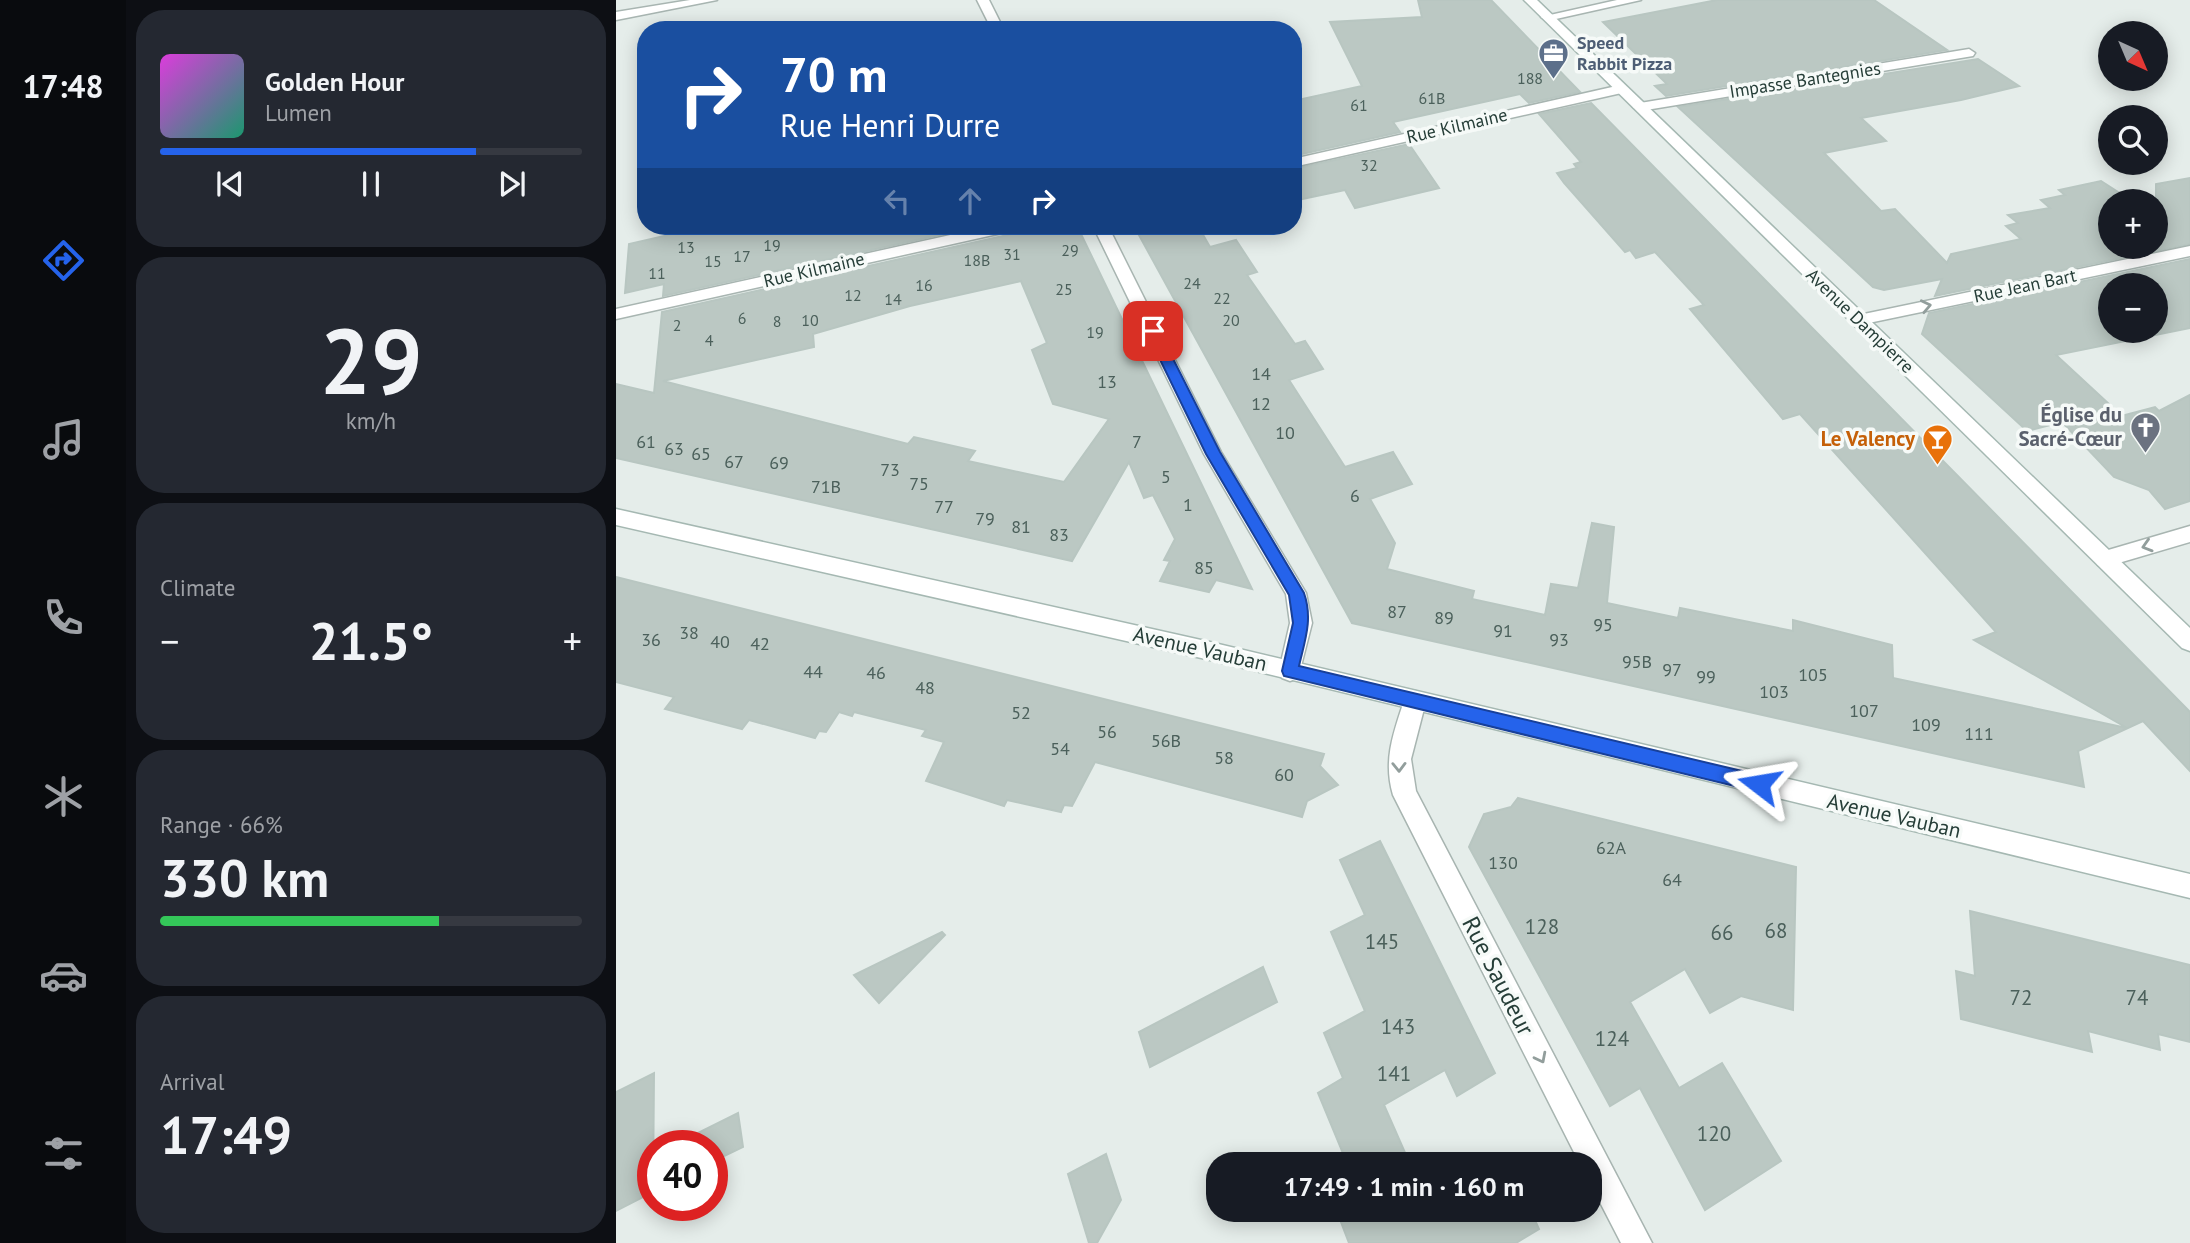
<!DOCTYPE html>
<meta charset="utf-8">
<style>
body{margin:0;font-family:"PT Sans",sans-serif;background:#242831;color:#f1f3f6;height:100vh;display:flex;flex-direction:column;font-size:26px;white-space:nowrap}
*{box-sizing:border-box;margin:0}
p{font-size:23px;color:#9ea1a6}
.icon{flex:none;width:38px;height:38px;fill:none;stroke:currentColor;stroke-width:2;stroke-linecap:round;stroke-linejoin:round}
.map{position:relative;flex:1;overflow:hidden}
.sheet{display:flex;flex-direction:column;gap:10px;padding:10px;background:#0d0f14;width:490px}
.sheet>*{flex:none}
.top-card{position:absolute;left:21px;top:21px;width:665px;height:214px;border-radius:28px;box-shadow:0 4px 18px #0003;background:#1a4fa0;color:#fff;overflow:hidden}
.needle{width:46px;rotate:136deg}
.controls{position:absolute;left:1482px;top:21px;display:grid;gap:14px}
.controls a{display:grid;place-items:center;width:70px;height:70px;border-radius:50%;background:#171b24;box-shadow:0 4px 18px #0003;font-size:35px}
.speed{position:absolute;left:21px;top:1130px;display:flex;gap:14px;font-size:35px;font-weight:700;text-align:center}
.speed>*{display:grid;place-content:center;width:91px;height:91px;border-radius:50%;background:#171b24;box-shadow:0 4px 18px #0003;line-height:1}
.speed .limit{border:10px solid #d22;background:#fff;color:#111}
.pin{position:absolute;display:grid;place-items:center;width:60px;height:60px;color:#fff;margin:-30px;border-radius:14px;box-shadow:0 4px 10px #0006}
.me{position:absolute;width:77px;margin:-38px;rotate:284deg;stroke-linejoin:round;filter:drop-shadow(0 0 5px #0008)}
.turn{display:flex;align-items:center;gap:24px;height:147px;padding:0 28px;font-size:32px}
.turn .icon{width:91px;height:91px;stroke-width:2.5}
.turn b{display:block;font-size:49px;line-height:60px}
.lanes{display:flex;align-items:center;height:66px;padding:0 28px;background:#0003;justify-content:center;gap:35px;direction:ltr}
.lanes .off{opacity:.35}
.big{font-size:52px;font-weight:800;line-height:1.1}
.sheet .tile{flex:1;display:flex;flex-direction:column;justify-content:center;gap:10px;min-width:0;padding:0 24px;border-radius:28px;background:#242831}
.sheet .dial{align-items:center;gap:0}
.dial b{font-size:91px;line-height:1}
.song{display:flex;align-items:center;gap:21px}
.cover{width:84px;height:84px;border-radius:10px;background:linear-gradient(135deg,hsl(300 70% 55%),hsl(160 70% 35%))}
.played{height:7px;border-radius:4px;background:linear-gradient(90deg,#2563eb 75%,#363941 75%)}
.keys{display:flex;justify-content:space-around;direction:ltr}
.heat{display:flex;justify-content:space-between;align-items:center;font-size:38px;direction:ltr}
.charge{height:10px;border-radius:5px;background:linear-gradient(90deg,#34c759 66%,#363941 0)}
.trip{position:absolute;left:590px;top:1152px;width:396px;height:70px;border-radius:28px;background:#171b24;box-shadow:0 4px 18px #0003;font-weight:800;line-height:70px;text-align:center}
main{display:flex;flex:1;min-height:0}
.tab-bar{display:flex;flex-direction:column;width:126px;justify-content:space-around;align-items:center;background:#090b0e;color:#9ea1a6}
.tab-bar .icon{width:49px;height:49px}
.tab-bar .on{color:#2563eb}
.tab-bar b{font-size:32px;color:#f1f3f6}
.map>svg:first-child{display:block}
</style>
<main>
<nav class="tab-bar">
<b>17:48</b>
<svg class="icon on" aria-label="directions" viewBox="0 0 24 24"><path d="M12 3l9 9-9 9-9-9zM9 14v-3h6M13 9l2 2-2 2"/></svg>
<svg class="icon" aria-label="music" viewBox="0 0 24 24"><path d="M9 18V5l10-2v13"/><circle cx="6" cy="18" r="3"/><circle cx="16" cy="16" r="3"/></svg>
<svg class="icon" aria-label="phone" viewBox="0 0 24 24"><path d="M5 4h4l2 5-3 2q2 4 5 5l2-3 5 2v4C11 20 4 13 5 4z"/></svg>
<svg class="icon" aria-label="climate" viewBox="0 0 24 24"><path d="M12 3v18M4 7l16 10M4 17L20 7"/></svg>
<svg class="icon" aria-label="car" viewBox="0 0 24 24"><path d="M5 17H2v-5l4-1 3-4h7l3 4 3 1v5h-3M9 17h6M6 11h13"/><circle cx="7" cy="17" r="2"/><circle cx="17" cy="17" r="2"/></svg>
<svg class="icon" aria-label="filters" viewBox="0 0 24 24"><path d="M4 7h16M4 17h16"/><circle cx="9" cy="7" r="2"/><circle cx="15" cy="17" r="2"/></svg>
</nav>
<section class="sheet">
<div class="tile">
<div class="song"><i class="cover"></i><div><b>Golden Hour</b><p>Lumen</p></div></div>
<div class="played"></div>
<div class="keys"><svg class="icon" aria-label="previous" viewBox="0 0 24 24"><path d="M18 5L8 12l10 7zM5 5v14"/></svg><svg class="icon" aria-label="pause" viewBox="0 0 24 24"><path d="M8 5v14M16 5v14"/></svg><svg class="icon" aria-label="next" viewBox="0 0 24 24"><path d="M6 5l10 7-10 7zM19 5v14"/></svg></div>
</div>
<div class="tile dial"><b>29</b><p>km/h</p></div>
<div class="tile"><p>Climate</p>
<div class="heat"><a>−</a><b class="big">21.5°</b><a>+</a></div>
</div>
<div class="tile"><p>Range · 66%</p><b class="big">330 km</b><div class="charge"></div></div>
<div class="tile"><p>Arrival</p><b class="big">17:49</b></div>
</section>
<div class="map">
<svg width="1574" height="1243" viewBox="0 0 1574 1243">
<rect width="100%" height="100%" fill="#e5edea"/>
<g fill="#bbc8c3" stroke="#b8c6c1" stroke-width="2" fill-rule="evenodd">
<polygon points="802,0 875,0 964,92 913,103 904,94 777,122 784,132 677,156 677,101 746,86 714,22 806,17"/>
<polygon points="1101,0 1258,0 1331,50 1050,96 1039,86 1051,84 987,22"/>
<polygon points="1362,59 1403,86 1345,100 1245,118 1270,141 1208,153 1265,211 1279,209 1331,263 1335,254 1405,239 1390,226 1402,223 1392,215 1434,208 1425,200 1449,195 1443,190 1485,181 1516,201 1494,201 1494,247 1540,247 1540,184 1574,178 1574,244 1319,296 1326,279 1268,290 1257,287 1062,107"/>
<polygon points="975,103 1574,712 1574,771 1527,721 1462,751 1468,787 736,623 518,226 582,226 594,247 620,240 641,272 631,275 679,344 689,341 707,369 673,380 729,467 777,452 796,484 754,499 779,543 771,569 858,591 856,599 929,615 935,584 962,588 976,523 998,527 991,603 1062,618 1064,608 1177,631 1177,620 1276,645 1277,678 1511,728 1358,640 1380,632 1184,414 1167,419 1074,309 1088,305 1039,252 1020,258 1014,250 1009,252 948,183 941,173 961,168 958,164 965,162 923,114"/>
<polygon points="793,144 823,188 739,208 729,190 677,201 677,169"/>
<polygon points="58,226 364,226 47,296 48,284 9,293 13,244 57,234"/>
<path d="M405,226h35l25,8 171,355 -36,-9 -7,12 -49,-11 10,-20 -6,-1 11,-21 -22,-44 -9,3 -15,-36 -57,99 -456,-103v-74l38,9 8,-81 350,-78zM405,281l26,62 -15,7 21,54 56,15 -45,63 -96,-21 7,-10 -61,-14 -6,7 -245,-63 151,-34 -1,-13 97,-28z"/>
<path d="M1574,259v69l-134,27 54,50v14l45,-12 4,4 31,-16v106l-25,8 -16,-19 -35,-13 -52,-55 -35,9 -105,-97 7,-21zM1494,285h46v46h-46z"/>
<polygon points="0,577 708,754 704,766 722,785 691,801 686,817 479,762 456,806 448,805 445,812 391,800 388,806 310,781 328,742 306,736 310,730 238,712 236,716 223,712 210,732 203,731 199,738 133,720 126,729 49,709 58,697 0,682"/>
<polygon points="902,798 1180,867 1177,1010 1125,996 1094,1013 1069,969 1014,1002 1063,1088 1106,1063 1165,1161 1089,1210 1024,1088 994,1106 853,847 868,814 895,807"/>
<polygon points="764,841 879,1073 841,1096 829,1070 768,1105 794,1164 720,1164 729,1158 702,1093 727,1078 708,1033 749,1011 715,932 749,915 724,860"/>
<polygon points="1354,911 1574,965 1574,1042 1542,1034 1544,1050 1472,1031 1476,1052 1345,1019 1340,971 1359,976"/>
<polygon points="326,932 329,935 263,1003 238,975"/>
<polygon points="647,967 661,1002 534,1067 523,1032"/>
<polygon points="38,1073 37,1192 0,1211 0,1092"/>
<polygon points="122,1113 127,1147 96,1162 96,1146 56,1146"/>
<polygon points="490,1154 505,1200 481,1243 473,1243 452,1174"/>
<polygon points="720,1209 914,1209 923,1229 900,1243 733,1243"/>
</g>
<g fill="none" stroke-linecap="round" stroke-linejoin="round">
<defs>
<g id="street">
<polygon points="74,0 101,0 0,20 0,12"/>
<polygon points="361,0 373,0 388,30 376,30"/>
<polygon points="1001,0 1025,0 931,21 925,17"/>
<polygon points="1353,49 1359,53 1357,56 1024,111 1017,107 1024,103"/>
<polygon points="1005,85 1011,89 1010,92 677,167 677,159"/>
<polygon points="375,226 403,226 395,231 0,319 0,309"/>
<polygon points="477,226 492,226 605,452 690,593 696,623 682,678 674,681 666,678 663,671 674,623 670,594 588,454"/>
<polygon points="1574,246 1574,256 1243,325 1235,320 1243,315"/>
<polygon points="1574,526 1574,542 1489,567 1482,565 1479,559 1482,553"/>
<path d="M799,691l8,3 3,7 -15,58 5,32 236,452h-31l-32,-62v-17h-9l-187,-369c-10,-34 0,-61 11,-94l3,-7z"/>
</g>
<g id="secondary">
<polygon points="908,0 921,0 1574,628 1574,651 1566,648"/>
<polygon points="0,509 594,642 1574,874 1574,898 594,660 0,525"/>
</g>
</defs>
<use href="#street" stroke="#a8b5b1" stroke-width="3"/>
<use href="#secondary" stroke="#a5b8b2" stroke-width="3"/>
<use href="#street" fill="#fff" fill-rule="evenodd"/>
<use href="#secondary" fill="#fff" fill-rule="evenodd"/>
</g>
<defs><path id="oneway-chevron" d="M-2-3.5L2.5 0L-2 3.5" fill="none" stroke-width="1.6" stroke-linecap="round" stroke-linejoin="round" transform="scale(1.75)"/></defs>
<g stroke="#929e9c">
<use href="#oneway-chevron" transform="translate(1310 306) rotate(-12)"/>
<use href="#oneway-chevron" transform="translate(1531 546) rotate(163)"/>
<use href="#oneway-chevron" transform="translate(783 767) rotate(89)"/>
<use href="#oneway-chevron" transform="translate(925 1058) rotate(63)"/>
</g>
<path fill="#2563eb" stroke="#184099" stroke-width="2" d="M537,327l6,4 61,121 84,141c9,26 1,47 -5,73l460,109 6,3 3,6 -3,6 -6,2 -475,-116 -2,-5 11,-48 -4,-28 -83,-141 -60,-123z"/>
<defs>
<symbol id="office-pin" viewBox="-11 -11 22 30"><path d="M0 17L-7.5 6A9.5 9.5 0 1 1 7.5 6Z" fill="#5c6f8a" stroke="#f6faf8"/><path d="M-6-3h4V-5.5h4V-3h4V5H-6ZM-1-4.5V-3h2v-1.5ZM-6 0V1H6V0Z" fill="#fff"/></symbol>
<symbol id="church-pin" viewBox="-11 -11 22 30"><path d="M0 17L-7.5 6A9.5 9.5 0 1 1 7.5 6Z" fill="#6b7280" stroke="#f6faf8"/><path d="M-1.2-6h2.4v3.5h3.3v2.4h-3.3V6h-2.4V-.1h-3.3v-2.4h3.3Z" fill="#fff"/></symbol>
<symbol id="bar-pin" viewBox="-11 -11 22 30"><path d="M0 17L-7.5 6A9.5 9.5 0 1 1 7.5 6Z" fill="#e8710a" stroke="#f6faf8"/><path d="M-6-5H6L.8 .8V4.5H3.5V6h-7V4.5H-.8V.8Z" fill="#fff"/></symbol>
</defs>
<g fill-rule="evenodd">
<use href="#office-pin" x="920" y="36" width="35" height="47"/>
<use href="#church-pin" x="1512" y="410" width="35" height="47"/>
<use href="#bar-pin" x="1304" y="422" width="35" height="47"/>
</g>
<g text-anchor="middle" stroke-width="7" stroke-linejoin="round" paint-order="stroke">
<g font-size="16" fill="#4b605b">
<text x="914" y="84">188</text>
<text x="816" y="104">61B</text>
<text x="743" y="111">61</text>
<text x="753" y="171">32</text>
<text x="156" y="251">19</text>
<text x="70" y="253">13</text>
<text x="454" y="256">29</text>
<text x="396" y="260">31</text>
<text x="126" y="262">17</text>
<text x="361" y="266">18B</text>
<text x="97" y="267">15</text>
<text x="41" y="279">11</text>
<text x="576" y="289">24</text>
<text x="308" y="291">16</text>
<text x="448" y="295">25</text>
<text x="237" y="301">12</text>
<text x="606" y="304">22</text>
<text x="277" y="305">14</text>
<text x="126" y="324">6</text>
<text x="194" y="326">10</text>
<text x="615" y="326">20</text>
<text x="161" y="327">8</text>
<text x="61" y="331">2</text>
<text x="479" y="338">19</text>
<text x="93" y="346">4</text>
</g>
<g font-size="18" font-weight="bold" fill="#4e5e75" stroke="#f6faf8" text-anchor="start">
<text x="961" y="49">Speed<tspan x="961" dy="21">Rabbit Pizza</tspan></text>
</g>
<g font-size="18" fill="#263e38" stroke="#f6faf8">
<text transform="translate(1189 80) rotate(-9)" y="6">Impasse Bantegnies</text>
<text transform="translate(841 126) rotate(-13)" y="6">Rue Kilmaine</text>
<text transform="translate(198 270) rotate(-13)" y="6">Rue Kilmaine</text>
<text transform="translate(1409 286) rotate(-12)" y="6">Rue Jean Bart</text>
<text transform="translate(1244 321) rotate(44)" y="6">Avenue Dampierre</text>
</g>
<g font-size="18" fill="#4b605b">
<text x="645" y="380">14</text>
<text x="491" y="388">13</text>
<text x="645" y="410">12</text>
<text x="669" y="439">10</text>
<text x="30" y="448">61</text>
<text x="521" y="448">7</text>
<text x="58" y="455">63</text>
<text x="85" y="460">65</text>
<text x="118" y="468">67</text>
<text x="163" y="469">69</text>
<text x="274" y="476">73</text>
<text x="550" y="483">5</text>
<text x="303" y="490">75</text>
<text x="210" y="493">71B</text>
<text x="739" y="502">6</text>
<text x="572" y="511">1</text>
<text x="328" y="513">77</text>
<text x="369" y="525">79</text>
<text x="405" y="533">81</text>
<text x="443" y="541">83</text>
<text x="588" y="574">85</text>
<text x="781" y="618">87</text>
<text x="828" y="624">89</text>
<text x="987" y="631">95</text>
<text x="887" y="637">91</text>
<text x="73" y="639">38</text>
<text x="35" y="646">36</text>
<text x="943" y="646">93</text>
<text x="104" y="648">40</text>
<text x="144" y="650">42</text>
<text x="1021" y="668">95B</text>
<text x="1056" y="676">97</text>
<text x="197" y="678">44</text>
<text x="260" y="679">46</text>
<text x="1197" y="681">105</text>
<text x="1090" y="683">99</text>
<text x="309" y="694">48</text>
<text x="1158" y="698">103</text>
<text x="1248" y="717">107</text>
<text x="405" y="719">52</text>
<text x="1310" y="731">109</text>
<text x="491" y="738">56</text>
<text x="1363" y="740">111</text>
<text x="550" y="747">56B</text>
<text x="444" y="755">54</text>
<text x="608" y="764">58</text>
<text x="668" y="781">60</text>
<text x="995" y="854">62A</text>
<text x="887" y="869">130</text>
<text x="1056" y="886">64</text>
</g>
<g font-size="21" font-weight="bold" fill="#5b616d" stroke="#f6faf8" text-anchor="end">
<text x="1506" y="422">Église du<tspan x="1506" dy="24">Sacré-Cœur</tspan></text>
</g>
<g font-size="21" font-weight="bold" fill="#c56008" stroke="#f6faf8" text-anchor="end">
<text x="1299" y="446">Le Valency</text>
</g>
<g font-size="21" fill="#263e38" stroke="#f6faf8">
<text transform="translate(584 649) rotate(13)" y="7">Avenue Vauban</text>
<text transform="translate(1278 816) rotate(13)" y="7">Avenue Vauban</text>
</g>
<g font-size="21" fill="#4b605b">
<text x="926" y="934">128</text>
<text x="1160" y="938">68</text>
<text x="1106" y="940">66</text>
<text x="766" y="949">145</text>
<text x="1405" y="1005">72</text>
<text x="1521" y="1005">74</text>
<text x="782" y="1034">143</text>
<text x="996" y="1046">124</text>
<text x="778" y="1081">141</text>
<text x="1098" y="1141">120</text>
</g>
<g font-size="24" fill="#263e38" stroke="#f6faf8">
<text transform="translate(882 976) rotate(63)" y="8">Rue Saudeur</text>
</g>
</g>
</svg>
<div class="controls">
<a><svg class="needle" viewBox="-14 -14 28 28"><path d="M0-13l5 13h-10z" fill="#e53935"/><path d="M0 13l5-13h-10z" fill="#9ea1a6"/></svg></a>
<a><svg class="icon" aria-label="search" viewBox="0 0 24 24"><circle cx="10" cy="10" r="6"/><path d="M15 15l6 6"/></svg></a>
<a>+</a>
<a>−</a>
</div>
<div class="speed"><div class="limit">40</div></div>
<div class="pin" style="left:537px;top:331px;background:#d93025"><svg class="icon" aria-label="arrive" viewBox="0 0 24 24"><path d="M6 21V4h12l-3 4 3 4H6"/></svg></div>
<svg class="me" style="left:1143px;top:784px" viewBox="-20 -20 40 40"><path d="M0-17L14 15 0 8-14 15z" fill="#2563eb" stroke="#fff" stroke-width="4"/></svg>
<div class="trip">17:49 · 1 min · 160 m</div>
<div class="top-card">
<div class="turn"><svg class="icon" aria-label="right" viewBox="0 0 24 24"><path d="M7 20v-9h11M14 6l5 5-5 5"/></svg><div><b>70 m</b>Rue Henri Durre</div></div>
<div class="lanes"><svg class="icon off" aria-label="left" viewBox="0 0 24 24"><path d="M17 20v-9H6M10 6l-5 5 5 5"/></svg><svg class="icon off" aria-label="ahead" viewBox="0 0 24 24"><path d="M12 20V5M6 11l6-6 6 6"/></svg><svg class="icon" aria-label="right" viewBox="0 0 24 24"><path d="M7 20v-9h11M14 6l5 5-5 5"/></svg></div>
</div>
</div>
</main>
